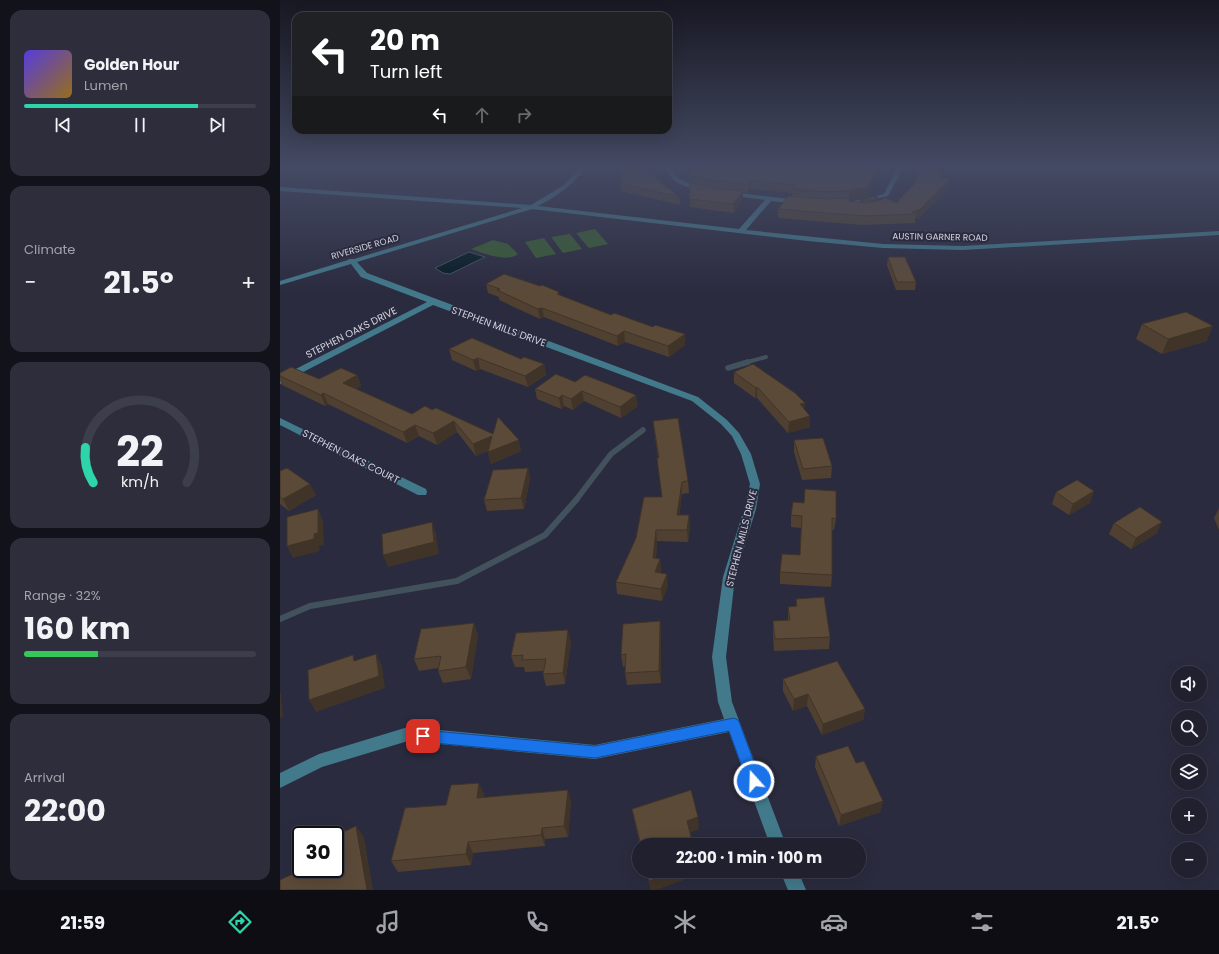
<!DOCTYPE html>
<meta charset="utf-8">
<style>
body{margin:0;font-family:Poppins,sans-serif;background:#2d2d3b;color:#f1f3f6;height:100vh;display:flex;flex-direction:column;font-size:15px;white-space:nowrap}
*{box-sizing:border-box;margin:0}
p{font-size:13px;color:#a2a3aa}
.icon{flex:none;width:22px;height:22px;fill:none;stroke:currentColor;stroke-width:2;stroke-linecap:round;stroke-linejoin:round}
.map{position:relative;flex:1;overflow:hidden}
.details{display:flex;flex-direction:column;gap:10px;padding:10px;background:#12121a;width:280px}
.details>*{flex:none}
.hud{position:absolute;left:12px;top:12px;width:380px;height:122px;border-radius:12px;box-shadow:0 4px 16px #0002,0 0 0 1px #3d3e4b;background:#202124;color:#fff;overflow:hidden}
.tools{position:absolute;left:891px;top:666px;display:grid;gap:8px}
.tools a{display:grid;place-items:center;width:36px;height:36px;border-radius:50%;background:#20202f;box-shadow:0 4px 16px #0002,0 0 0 1px #3d3e4b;font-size:20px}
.speed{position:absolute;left:12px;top:826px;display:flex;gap:8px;font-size:20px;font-weight:700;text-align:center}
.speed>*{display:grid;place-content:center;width:52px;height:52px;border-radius:50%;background:#20202f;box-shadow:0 4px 16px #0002,0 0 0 1px #3d3e4b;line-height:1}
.speed .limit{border:2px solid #111;border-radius:6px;background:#fff;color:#111}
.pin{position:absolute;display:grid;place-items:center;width:34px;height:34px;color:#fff;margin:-17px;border-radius:8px;box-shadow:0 2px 6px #0006}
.me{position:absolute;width:44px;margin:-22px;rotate:340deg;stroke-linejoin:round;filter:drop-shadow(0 0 3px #0008)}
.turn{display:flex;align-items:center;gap:14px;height:84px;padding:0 12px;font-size:18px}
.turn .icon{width:52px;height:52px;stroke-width:2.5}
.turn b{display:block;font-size:28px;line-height:34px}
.lanes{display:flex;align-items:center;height:38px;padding:0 12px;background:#0003;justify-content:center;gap:20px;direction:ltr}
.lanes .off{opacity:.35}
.big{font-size:30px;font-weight:700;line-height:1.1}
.details .tile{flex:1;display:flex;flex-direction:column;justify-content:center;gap:6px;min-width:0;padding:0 14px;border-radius:12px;background:#2d2d3b}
.details .dial{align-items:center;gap:0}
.dial svg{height:104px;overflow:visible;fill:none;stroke:#3d3e4b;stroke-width:7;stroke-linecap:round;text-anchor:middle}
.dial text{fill:#f1f3f6;stroke:none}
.song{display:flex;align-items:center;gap:12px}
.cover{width:48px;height:48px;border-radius:6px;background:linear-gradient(135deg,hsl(250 70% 55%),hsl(40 70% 35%))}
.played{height:4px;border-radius:2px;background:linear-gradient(90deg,#2ed4aa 75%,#3d3e4b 75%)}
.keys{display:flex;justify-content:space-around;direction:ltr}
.heat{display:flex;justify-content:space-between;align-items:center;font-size:22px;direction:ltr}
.charge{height:6px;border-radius:3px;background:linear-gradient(90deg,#34c759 32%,#3d3e4b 0)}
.trip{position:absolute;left:352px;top:838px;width:234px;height:40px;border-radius:20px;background:#20202f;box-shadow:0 4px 16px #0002,0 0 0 1px #3d3e4b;font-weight:700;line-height:40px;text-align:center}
.menu{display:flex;height:64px;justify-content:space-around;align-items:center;background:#0d0d13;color:#a2a3aa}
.menu .icon{width:28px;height:28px}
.menu .current{color:#2ed4aa}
.menu b{font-size:18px;color:#f1f3f6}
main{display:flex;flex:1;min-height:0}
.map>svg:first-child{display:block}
</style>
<main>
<section class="details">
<div class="tile">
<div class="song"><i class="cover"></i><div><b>Golden Hour</b><p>Lumen</p></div></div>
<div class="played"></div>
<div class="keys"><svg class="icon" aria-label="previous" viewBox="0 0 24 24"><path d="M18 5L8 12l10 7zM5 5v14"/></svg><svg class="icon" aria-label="pause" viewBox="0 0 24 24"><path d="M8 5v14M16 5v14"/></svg><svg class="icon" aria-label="next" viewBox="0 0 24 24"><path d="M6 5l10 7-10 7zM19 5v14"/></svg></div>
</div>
<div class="tile"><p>Climate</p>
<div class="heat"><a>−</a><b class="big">21.5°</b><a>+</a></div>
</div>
<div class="tile dial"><svg viewBox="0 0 100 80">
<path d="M14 69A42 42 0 1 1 86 69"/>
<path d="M14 69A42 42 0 0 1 8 42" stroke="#2ed4aa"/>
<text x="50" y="56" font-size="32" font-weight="700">22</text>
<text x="50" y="72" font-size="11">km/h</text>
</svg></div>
<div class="tile"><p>Range · 32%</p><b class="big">160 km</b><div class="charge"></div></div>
<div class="tile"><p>Arrival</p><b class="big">22:00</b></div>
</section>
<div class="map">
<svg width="939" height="890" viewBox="0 0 939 890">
<rect width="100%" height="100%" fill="#2b2b3f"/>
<g fill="#395d32">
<polygon points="315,229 328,244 309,248 296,233"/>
<polygon points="290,234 302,249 283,253 271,237"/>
<polygon points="264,238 276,254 256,258 245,242"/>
<path d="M213,240l15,4 10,10c-11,9 -35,-1 -47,-5z"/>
</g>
<polygon fill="#041b23" stroke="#42525c" points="189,252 205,257 170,274 163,273 155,268"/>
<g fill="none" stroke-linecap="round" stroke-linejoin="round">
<polyline stroke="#42525c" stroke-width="4" points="464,363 486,357"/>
<g stroke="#42525c" stroke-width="5.5">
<polyline points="448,368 468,362"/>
<polyline points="296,500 331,454 363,430"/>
</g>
<polyline stroke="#42525c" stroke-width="6" points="0,619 30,606 177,581 265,535 297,499"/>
<g fill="#42798b" fill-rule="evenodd">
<path d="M299,168h6c-13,18 -28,28 -47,38l201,23 26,-29 -37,-5v-2l2,-1 68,8 3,2 -3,2 -27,-3 -25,29 137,14 80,2 256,-15v4l-256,15 -80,-2 -75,-7 -276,-32 -175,53 10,11 331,124 29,23 12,13 12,21 9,30 -4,25 -21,68 -9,80 6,45 54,143h-16l-41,-113 -134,27 -187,-18 -86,26 -42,21v-15l39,-19 89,-27 187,18 129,-26 -6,-17 -6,-45 11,-80 21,-68 6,-25 -9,-30 -9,-18 -11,-12 -29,-23 -259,-96 -153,79v-7l147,-75 -66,-25 -10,-13 -71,21v-4l68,-21 1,-1h5l168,-51 -242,-17v-4l251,18 33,-20z"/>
<path d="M386,168h6c4,15 22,14 33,22 -4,3 -25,-5 -30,-9 -4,-3 -7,-8 -9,-13z"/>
<polygon points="617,168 623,168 608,196 564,206 561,204 604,194"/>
<polygon points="0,418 146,489 147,492 146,495 138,495 0,425"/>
<polygon points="500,871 518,871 526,890 508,890"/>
</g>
</g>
<g fill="#4f4031">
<polygon points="343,168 368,168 368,172 399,197 400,205 341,191 341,183"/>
<polygon points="409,168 599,168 589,189 589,196 568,200 570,201 579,202 579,200 598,197 598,201 616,203 635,183 639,168 662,168 660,178 669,187 639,218 635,219 635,223 583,225 498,218 498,209 512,196 513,193 471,189 468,193 463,192 463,199 454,213 410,207"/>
<polygon points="608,257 636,282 635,290 616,290 607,265"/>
<polygon points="206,284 279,292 279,295 331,315 373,327 405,334 405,345 389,357 345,342 338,346 264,317 260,319 219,300 219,297 208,293"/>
<polygon points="862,324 927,341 882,354 856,339"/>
<polygon points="169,349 241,359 264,364 266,375 248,387 200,369 196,371 172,360"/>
<polygon points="454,372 530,416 530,427 508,433 477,398 475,398 454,383"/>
<polygon points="0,373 39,379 77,375 81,386 76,389 132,414 145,406 241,451 211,464 208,452 208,451 196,456 177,432 157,445 139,436 127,443 48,404 45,406 2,385 0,381"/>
<polygon points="276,374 358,406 341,418 304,401 293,410 284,406 281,409 257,399 255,389"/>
<polygon points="373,421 408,481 409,493 402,494 399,515 409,515 410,527 408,542 377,541 376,558 380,559 381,571 380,573 388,586 382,601 337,594 336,582 382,497 377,458 378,458"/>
<polygon points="514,440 552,466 551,478 522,480 514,452"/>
<polygon points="248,468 250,479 244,509 207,511 204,500"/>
<polygon points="0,471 36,495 9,511 0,504"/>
<polygon points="776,492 810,503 789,515 772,504"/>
<polygon points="939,508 939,530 934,518"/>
<polygon points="511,515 556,519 554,530 552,530 552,575 551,587 500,584 500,572 520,555 521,528 511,527"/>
<polygon points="834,523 877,533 851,549 829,534"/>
<polygon points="516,599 550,637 549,649 494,651 493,633 493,621 508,620 508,607 516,606"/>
<polygon points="380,621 381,633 381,683 347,685 345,673 345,666 343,667 341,655"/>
<polygon points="198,635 191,679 163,683 158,671 158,668 139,671 134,659"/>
<polygon points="291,642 285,684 266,686 263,674 264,671 245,672 244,667 235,667 231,656"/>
<polygon points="503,679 585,709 583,720 542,735 527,706 513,711 503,691"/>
<polygon points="536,756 576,763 603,801 600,812 559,826 535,767"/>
<polygon points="204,794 204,798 291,801 288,837 265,839 265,846 193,853 191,865 118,872 111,861 166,805"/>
<polygon points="352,809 419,829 410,832 413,845 360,845"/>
<polygon points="366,871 419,871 419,874 375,890 371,890"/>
</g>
<g fill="#403428">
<polygon points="596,168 599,168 589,189 589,196 569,200 569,191 588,186"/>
<polygon points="661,168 662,168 658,186 659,178"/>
<polygon points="670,179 669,187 639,218 635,219 636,214 632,212"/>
<polygon points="471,181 471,189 468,193 468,185"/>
<polygon points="463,191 463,199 454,213 453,204"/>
<polygon points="598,197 598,201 593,204 593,200"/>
<polygon points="262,308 264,317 260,319 258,309"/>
<polygon points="933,326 927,341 882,354 888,339"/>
<polygon points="344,331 345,342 338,346 337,336"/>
<polygon points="405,334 405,345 389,357 388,346"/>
<polygon points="198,358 200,369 196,371 193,360"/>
<polygon points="264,364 266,375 248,387 245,376"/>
<polygon points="77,375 81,386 67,393 63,383"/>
<polygon points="477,387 477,398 475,398 476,388"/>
<polygon points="302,391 304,401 293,410 291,399"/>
<polygon points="43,393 48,404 45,406 41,395"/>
<polygon points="282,395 284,406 281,409 279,398"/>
<polygon points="356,395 358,406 341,418 340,407"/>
<polygon points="525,403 524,414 520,404"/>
<polygon points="530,416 530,427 508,433 509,422"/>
<polygon points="174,421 177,432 157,445 153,433"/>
<polygon points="135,425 139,436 127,443 123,432"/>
<polygon points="212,436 215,448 196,456 193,444"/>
<polygon points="239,440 241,451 211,464 208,452"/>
<polygon points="248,468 250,479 244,509 241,498"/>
<polygon points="402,482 402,494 398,527 397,515"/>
<polygon points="30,484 36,495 9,511 3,499"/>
<polygon points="814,491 810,503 789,515 793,504"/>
<polygon points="38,509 43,521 44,545 39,546 40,551 13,558 7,546 34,534"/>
<polygon points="409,515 410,527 408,542 407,530"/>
<polygon points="152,522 156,534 159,554 108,567 103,555"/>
<polygon points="882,522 877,533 851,549 856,538"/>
<polygon points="376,530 377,541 375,570 373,558"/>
<polygon points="380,559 381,571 376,584 375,572"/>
<polygon points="387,574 388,586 382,601 381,589"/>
<polygon points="380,621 381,633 381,683 379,671"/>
<polygon points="194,623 198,635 191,679 186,667"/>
<polygon points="288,630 291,642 285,684 283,673"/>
<polygon points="96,654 102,666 105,688 36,712 29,700"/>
<polygon points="0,693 1,694 3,717 0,718"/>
<polygon points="528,694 527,706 513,711 514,699"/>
<polygon points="585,709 583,720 542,735 543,724"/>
<polygon points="199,783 204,794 201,810 197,798"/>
<polygon points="288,790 291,801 288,837 284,826"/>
<polygon points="603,801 600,812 559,826 561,815"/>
<polygon points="418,817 419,829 408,832 407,821"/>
<polygon points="76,826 84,837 93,890 87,890"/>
<polygon points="262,828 265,839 265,846 261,835"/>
<polygon points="188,842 193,853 191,865 186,854"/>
<polygon points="396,871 419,871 419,874 375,890 371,890 369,881"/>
</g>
<g fill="#5c4a39" stroke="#403428">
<polygon points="343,168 367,168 367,171 399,197 341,183"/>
<polygon points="409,168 596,168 588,186 589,187 569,191 547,192 513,189 516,185 471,181 468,185 420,178 409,174"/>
<polygon points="639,168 661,168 659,178 670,179 640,209 632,212 636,214 584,216 498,209 508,196 547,199 565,198 570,201 585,203 602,200 605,197 616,203 635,183"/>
<polygon points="410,182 429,187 463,191 453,204 410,199"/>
<polygon points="597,196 598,197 593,200 579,200"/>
<polygon points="608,257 625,257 636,282 617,282"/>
<polygon points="224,274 260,286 262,285 279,292 277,294 331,315 334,313 373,327 375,325 405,334 388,346 344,331 337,336 262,308 258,309 217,290 220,289 206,284"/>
<polygon points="906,312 933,326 888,339 862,324"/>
<polygon points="192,338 241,359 244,357 264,364 245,376 198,358 193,360 169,349"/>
<polygon points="473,364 515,393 525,403 520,404 530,416 509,422 477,387 476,388 454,372"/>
<polygon points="11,367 39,379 61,368 77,375 63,383 132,414 145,406 152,410 156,408 213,434 218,417 239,440 208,452 212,436 193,444 174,421 153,433 135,425 123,432 43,393 41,395 0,376 0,373"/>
<polygon points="276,374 295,382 305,375 356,395 340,407 302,391 291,399 282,395 279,398 255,389"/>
<polygon points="398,418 408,481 402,482 397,515 409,515 407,530 376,530 373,558 380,559 375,572 387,574 381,589 336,582 356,538 364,497 382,497 377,458 379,458 373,421"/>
<polygon points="543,438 552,466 523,469 514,440"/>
<polygon points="7,468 30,484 3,499 0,497 0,471"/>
<polygon points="248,468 241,498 204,500 213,470"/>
<polygon points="797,480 814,491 793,504 776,492"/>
<polygon points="525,489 556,491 556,519 552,518 552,575 500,572 502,554 520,555 522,516 511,515 513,502 524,503"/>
<polygon points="860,507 882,522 856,538 834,523"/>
<polygon points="38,509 38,533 34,534 34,539 7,546 7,517"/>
<polygon points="152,522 154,542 103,555 102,534"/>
<polygon points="544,597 550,637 495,639 493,621 510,620 508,607 517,606 516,599"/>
<polygon points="380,621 379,671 345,673 346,654 341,655 343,624"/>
<polygon points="194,623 186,667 158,671 161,656 134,659 141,629"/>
<polygon points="288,630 283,673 263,674 266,659 242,660 243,655 231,656 236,633"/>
<polygon points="96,654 99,676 29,700 28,670 73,655 74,661"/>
<polygon points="557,661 585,709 543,724 528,694 514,699 503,679"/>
<polygon points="568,746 576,763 584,761 603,801 561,815 536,756"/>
<polygon points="199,783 197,798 288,790 284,826 262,828 261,835 188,842 186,854 111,861 125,808 166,805 171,785"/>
<polygon points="411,790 418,817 407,821 413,845 361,845 352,809"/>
<polygon points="76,826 87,890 0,890 0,880 23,869 55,869 55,836"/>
<polygon points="367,871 396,871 369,881"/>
</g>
<linearGradient id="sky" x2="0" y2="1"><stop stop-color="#181823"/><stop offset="0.57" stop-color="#444a63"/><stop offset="1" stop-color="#444a63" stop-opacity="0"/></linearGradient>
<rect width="939" height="293" fill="url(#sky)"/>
<polygon fill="#1a73e8" stroke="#114b97" points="454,718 458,720 460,724 481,781 479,786 474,788 469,786 449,731 315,758 143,742 139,740 137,736 139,731 143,730 315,746"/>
<g text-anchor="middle" stroke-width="4" stroke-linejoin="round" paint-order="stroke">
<g font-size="9" fill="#d2d3e0" stroke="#2b2b3f">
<text transform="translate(660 237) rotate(1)" y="3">AUSTIN GARNER ROAD</text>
<text transform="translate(85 247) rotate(-16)" y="3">RIVERSIDE ROAD</text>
</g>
<g font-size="10" fill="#d2d3e0" stroke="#2b2b3f">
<text transform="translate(219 326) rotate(20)" y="4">STEPHEN MILLS DRIVE</text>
<text transform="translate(71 332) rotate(-27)" y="4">STEPHEN OAKS DRIVE</text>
<text transform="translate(71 456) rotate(27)" y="4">STEPHEN OAKS COURT</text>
<text transform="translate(461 538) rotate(-76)" y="4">STEPHEN MILLS DRIVE</text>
</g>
</g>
</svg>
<div class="tools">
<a><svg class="icon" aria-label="sound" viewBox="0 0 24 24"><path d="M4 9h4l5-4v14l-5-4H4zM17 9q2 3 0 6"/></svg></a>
<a><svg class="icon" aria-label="search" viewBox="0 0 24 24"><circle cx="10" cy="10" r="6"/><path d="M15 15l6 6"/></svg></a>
<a><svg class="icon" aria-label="layers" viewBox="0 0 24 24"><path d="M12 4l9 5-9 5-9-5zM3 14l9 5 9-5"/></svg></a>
<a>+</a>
<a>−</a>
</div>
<div class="speed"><div class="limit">30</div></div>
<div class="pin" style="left:143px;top:736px;background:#d93025"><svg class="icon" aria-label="arrive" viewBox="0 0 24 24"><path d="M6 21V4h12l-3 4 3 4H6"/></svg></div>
<svg class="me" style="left:474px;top:781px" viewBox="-20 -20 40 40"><circle r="17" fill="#1a73e8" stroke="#fff" stroke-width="3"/><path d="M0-11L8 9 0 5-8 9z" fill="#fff"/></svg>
<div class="trip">22:00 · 1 min · 100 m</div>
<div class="hud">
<div class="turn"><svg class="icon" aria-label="left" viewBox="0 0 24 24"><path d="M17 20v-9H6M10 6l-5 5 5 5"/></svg><div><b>20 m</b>Turn left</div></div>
<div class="lanes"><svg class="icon" aria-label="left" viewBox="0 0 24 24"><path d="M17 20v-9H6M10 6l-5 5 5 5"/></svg><svg class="icon off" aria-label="ahead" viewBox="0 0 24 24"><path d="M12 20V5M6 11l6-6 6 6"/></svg><svg class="icon off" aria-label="right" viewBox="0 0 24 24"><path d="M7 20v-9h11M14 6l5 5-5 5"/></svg></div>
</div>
</div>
</main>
<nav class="menu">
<b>21:59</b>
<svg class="icon current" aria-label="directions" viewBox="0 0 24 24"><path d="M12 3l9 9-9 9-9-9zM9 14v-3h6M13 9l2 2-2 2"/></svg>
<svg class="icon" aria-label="music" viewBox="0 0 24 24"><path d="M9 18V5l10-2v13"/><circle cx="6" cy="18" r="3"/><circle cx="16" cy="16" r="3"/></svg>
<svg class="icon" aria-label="phone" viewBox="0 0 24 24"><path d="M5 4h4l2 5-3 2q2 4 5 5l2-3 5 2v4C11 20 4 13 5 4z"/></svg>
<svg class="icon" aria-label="climate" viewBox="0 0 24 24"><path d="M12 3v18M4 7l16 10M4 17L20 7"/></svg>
<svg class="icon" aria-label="car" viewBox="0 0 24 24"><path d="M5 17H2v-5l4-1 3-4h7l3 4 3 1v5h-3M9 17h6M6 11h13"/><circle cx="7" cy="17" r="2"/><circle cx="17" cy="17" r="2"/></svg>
<svg class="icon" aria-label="filters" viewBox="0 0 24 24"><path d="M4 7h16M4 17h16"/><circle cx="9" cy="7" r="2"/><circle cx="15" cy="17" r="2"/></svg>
<b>21.5°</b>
</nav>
